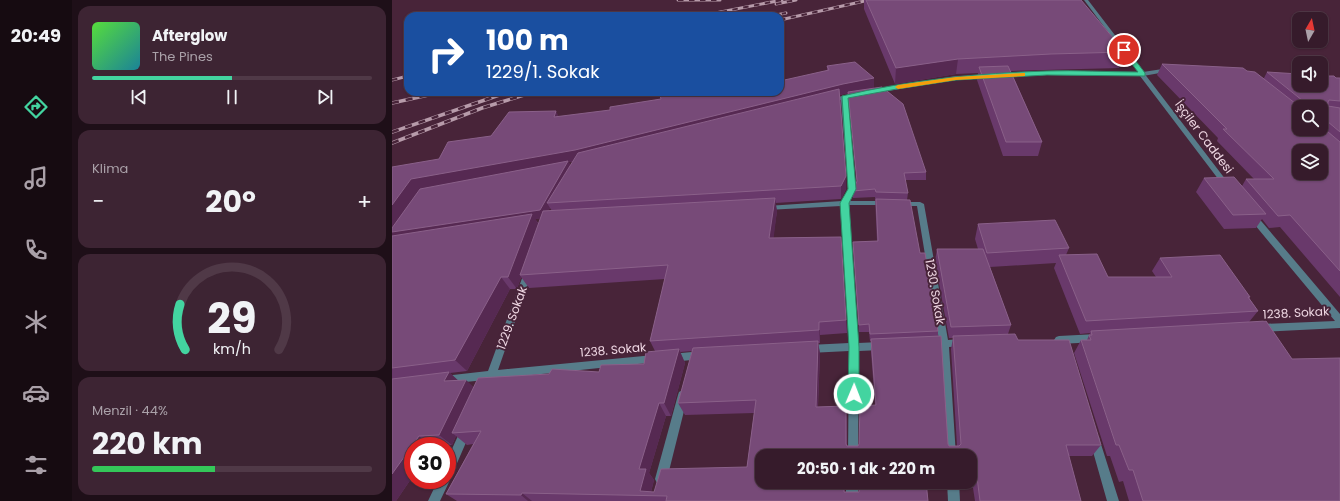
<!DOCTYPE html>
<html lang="tr">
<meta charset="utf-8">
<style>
body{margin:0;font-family:Poppins,sans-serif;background:#3d2433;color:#f1f3f6;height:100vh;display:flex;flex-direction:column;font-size:15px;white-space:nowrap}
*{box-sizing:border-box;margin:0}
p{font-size:13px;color:#aaa1a9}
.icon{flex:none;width:22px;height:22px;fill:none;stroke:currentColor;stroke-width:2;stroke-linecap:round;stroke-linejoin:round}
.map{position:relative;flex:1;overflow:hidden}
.drawer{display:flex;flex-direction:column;gap:6px;padding:6px;background:#1e0f18;width:320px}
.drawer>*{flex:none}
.banner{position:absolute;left:12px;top:12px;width:380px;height:84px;border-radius:12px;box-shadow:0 1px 3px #0004,0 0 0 1px #503947;background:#1a4fa0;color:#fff;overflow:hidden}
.needle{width:26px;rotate:9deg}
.controls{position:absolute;left:900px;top:12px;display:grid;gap:8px}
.controls a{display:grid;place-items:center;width:36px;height:36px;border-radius:8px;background:#361b2b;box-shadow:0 1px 3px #0004,0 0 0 1px #503947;font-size:20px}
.speed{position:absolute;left:12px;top:437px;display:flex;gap:8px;font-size:20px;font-weight:700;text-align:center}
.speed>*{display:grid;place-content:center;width:52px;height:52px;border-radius:50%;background:#361b2b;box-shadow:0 1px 3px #0004,0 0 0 1px #503947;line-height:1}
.speed .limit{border:6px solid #d22;background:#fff;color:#111}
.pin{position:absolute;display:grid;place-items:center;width:34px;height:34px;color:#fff;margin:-17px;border:2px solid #fff;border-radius:50%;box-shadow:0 1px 4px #0007}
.me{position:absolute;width:44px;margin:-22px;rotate:1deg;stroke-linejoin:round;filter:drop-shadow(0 0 3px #0008)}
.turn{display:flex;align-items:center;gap:14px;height:84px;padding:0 16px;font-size:18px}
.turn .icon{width:52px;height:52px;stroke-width:2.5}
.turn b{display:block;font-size:28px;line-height:34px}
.big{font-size:30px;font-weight:700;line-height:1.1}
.drawer .card{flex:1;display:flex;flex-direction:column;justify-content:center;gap:6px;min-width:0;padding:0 14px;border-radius:12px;background:#3d2433}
.drawer .dial{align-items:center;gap:0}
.dial svg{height:104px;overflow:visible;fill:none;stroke:#503947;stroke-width:7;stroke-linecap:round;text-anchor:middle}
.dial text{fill:#f1f3f6;stroke:none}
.song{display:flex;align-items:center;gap:12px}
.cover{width:48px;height:48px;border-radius:6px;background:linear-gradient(135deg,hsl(110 70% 55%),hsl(190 70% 35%))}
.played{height:4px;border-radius:2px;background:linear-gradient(90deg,#43d4a0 50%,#503947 50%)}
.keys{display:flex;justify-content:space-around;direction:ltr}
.heat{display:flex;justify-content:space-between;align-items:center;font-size:22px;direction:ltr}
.charge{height:6px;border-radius:3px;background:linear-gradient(90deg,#34c759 44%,#503947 0)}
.trip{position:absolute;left:363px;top:449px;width:222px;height:40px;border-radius:12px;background:#361b2b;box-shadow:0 1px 3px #0004,0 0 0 1px #503947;font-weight:700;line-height:40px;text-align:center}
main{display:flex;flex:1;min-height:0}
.tabs{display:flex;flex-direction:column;width:72px;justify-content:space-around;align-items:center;background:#160b11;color:#aaa1a9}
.tabs .icon{width:28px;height:28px}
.tabs .selected{color:#43d4a0}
.tabs b{font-size:18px;color:#f1f3f6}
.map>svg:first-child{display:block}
</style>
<main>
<nav class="tabs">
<b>20:49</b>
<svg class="icon selected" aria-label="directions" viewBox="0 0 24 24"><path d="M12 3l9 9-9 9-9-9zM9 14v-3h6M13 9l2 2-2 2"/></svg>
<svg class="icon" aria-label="music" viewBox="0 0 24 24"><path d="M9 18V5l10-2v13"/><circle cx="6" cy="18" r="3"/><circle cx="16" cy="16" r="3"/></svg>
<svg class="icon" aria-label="phone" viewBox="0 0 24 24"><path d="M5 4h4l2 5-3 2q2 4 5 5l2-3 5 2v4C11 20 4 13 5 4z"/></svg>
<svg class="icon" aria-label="climate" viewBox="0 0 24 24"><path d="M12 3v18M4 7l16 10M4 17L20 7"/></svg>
<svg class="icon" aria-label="car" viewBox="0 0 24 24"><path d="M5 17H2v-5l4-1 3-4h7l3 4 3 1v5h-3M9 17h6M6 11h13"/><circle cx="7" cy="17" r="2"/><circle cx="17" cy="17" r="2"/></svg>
<svg class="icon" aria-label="filters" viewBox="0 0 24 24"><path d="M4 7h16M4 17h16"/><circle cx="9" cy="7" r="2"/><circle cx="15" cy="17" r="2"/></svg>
</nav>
<section class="drawer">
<div class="card">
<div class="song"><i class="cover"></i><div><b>Afterglow</b><p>The Pines</p></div></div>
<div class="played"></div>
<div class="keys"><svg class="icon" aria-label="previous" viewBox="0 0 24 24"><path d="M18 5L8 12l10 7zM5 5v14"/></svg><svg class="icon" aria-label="pause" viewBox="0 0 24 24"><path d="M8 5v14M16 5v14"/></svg><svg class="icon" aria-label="next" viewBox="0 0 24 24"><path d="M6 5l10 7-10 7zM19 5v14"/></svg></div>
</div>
<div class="card"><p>Klima</p>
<div class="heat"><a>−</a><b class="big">20°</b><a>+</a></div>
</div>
<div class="card dial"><svg viewBox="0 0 100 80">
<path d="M14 69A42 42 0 1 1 86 69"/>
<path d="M14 69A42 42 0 0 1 10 34" stroke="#43d4a0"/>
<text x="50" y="56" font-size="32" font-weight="700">29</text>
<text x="50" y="72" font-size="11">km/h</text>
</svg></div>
<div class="card"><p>Menzil · 44%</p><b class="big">220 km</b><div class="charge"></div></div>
</section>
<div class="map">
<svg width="948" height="501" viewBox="0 0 948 501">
<rect width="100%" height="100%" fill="#482439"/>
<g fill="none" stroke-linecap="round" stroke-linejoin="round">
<g fill="#577c8a" fill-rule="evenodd">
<polygon points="692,0 696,0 837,184 839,186 837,188 833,188 748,76 655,75 607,77 606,76 609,74 655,71 746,72"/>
<polygon points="596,75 598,76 598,78 564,80 483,93 480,91 483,89 564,76"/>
<polygon points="467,92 470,94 469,95 455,99 464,189 458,201 495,201 499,203 495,205 457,205 466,343 489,342 492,343 494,346 492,349 489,350 467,351 466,456 456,456 457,351 417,353 414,352 412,349 414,346 417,345 457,343 449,206 375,210 371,208 375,206 450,201 456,189 449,100 438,103 435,101 450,96"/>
<polygon points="505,202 528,202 532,204 556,340 569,339 572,340 574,343 572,346 557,347 564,456 554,456 548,348 536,347 534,344 536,341 547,340 525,206 508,206 504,204"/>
<polygon points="861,214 864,215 948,314 948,328 869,332 866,331 864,328 866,325 869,324 943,321 858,219 857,217"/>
<polygon points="136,270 139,271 140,273 106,370 262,355 265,356 267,359 265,362 102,379 98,382 94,380 52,384 49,383 47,380 49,377 52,376 96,371 132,273 133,271"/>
<polygon points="705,334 708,335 710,338 708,341 705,342 667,344 664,343 662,340 664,337 667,336"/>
<polygon points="310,351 313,352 315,355 313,358 310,359 279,362 276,361 274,358 276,355 279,354"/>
<polygon points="291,390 295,392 296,395 275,479 273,483 269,485 265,483 263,479 286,395 287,392"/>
<polygon points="74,426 78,427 79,431 59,477 57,478 58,480 48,501 36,501 46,480 55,480 55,460 70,427"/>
<polygon points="703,436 707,437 708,441 727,501 715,501 698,441 699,437"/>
<rect x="454" y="482" width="12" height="19"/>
<polygon points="555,482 567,482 568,501 556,501"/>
</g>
<polygon fill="#577c8a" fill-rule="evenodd" points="777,68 780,70 779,71 751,76 748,74 751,72"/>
<defs>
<g id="rail-far1">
<polyline points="286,0 328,0"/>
<polyline points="384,4 404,0"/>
<polyline points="308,16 390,0"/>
<polyline points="379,16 394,13"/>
<polyline points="388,20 477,0"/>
<polyline points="0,80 16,76"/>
</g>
<g id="rail">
<polyline points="0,103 50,92"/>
<polyline points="0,132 116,92"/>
<polyline points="0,143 90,108 142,92"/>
</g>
</defs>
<use href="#rail-far1" stroke="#b79baa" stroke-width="3"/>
<use href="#rail" stroke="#b79baa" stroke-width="3.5"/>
<use href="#rail-far1" stroke="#482439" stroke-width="2" stroke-dasharray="5.5" stroke-linecap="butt"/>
<use href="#rail" stroke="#482439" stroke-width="2.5" stroke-dasharray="7" stroke-linecap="butt"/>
</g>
<g fill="#69396b" fill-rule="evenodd">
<polygon points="472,0 689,0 733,52 727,68 619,71 650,142 646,156 611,156 585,80 586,73 564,74 503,84 472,9"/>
<path d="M770,64l102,14 3,-6 73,6v219l-60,-70 -11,1 -7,-9 -6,9 -32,1 -28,-37 8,-14 38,8 4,-7h8l-37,-38 1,-3 -61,-63zM907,107h22v22z"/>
<path d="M435,66l47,22 52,84v8h-21l3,13 -1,7 31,131v5l10,108 1,2h8l-6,-97 2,-11h-4l-14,-77 2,-12h41l-3,-10 3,-15 91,24 -3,7 42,22h48l-4,-6 8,-13 90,39 -1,1 9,13 -9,11 91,179h-211l-6,-20 -4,1 -9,-26h-3l-33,-103 7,-13h6l3,-7 -10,1 -26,-66 2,-5 -66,4 21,58 -3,9 10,6 83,105 -9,11h-23l12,45h-106l-2,-13h-12l-1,-6h10v-26h-208l83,26v10h14v-10h89l-2,7h-19l1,12h-471l-11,-7 27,-50 -6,1 -11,-9 -4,9 -39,1v30l-17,25h-4v-269l47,-73 52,-23 67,-19 222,-25 47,-21zM456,93l9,89 -4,9v7l22,-1 2,44 -24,1 6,90h10l1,9h1v11l4,53 -16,39 -1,2h-11v-28l-29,-11 2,-53 -2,-11h2v-8l27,-2 -6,-96 -68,1 4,-27 -2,-8 66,-4 5,-10v-13l-6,-81zM177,162h4l-3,4zM158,208l2,3h-4zM149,218l-2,6 -4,-5zM129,277l8,11 136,-9 -15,62 5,10 -11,13 -45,8 -126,16 -15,-7 -8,-8 17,-2 43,-82h7zM300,351l-14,52 7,12 69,-2 -7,54 -93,25h-3l3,-12 -5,-7 17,-57h5l14,-53 -5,-11z"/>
</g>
<g fill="#562952">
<polygon points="566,59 564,74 503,84 504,68"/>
<polygon points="482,78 482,88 452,94 188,161 177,162 180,169 155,203 158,208 152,218 143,219 148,226 128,275 129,277 125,289 116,277 4,240 0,235 0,205 19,179 451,84"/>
<polygon points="164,111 169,121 162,117"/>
<polygon points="454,176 454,189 449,199 449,186"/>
<polygon points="383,198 385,211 380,251 377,238"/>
<polygon points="109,277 118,289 75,371 63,360"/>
<polygon points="427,322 428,335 428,343 427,330"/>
<polygon points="426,341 428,354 425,419 424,407"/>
<polygon points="287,349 293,363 279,416 272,403"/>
<polygon points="57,372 69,383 52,381"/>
<polygon points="74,380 86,391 60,433 64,436 60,445 47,435"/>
<polygon points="267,403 274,416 257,473 262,480 258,496 248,491 247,469"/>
<polygon points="454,406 455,418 454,456"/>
<polygon points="27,436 40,446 21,446 21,476 4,501 0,501 0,474"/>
<polygon points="452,482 453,482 453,501 452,492"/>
<polygon points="130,493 140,501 136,501 129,495"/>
</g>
<g fill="#774a78" stroke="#8a6089" fill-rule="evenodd">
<polygon points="474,0 689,0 733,52 659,54 566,59 504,68"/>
<polygon points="463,62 482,78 451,84 183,150 19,179 0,205 0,167 47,159 56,142 99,136 117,112 164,111 162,117 218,110 218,107 269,99 267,92 388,92 388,81 437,70 435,66"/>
<path d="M770,64l81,4 4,3 8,1 45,35h-1v22h22v-3l19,16v129l-50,-56 -12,1 -32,-37h28l-51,-50h4zM907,151h22v22h-22z"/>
<polygon points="616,66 650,142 614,142 587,67"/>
<polygon points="875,72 907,74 907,85 929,85 929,76 942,76 944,78 948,78 948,101 937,100 936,102 936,106 948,108 948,132 929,116 929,107 916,107 916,105"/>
<polygon points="490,87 511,104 534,172 512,173 516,193 484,192 483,189 461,191 465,181 456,92"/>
<polygon points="447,89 454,176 449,186 155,203 186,153"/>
<polygon points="176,161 148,210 0,232 0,228 28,189"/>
<polygon points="842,177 874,214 841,215 812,178"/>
<polygon points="383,198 377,238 449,237 454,320 427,322 427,330 258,341 276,265 128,275 151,211"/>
<polygon points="484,199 518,200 528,253 533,253 546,331 478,334 477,324 467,325 461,242 486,241"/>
<polygon points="140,214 116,277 109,277 63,360 0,368 0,236"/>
<polygon points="663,220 677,248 595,253 586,224"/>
<polygon points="545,249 591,249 619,325 559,327"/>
<polygon points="705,254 716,277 780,277 768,258 828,255 858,297 856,297 866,311 694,321 667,255"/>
<polygon points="874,321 900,359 948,358 948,501 751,501 741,470 737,470 727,445 724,445 689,340 699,340 697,335 700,335 699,331"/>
<polygon points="623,334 626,340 677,340 709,445 674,445 689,501 588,501 585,477 578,478 578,456 370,456 370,482 452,482 452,492 467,492 467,482 534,482 536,501 274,501 275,496 130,493 129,495 54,494 89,431 60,433 86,378 157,374 160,369 207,372 209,365 252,364 254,352 287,349 272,403 267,403 247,469 254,469 248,491 262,492 269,469 355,467 364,400 286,403 301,348 426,341 424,407 454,406 454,444 455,446 466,446 467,444 468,406 484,405 479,339 549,336 556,444 557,446 567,446 569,444 561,336"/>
<polygon points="57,372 52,381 74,380 47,435 27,436 0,474 0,379"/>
</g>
<path fill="#43d4a0" stroke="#2c8a68" d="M729,48h5l19,25v3l-98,-1 -91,5 -59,9 -49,9 8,91 -7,14 10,144v47l-1,3 -4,2 -5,-2 -1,-3 1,-47 -9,-144 8,-14 -6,-93c67,-16 136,-23 205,-25 30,-1 61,1 91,1l-17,-22z"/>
<polygon fill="#f59e0b" points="631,73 633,73 633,76 564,80 506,89 503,87 506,85 564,77"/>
<g text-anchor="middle" stroke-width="4" stroke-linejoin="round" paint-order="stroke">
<g font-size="12" fill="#efd7e3" stroke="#482439">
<text transform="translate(812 137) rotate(53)" y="4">İşçiler Caddesi</text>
<text transform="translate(543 292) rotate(80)" y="4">1230. Sokak</text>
<text transform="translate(904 313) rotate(-3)" y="4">1238. Sokak</text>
<text transform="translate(120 318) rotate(-70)" y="4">1229. Sokak</text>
<text transform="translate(221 350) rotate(-5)" y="4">1238. Sokak</text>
</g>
</g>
</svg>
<div class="controls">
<a><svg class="needle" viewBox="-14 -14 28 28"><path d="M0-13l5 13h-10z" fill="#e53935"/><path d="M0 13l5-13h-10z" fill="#aaa1a9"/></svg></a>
<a><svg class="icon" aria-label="sound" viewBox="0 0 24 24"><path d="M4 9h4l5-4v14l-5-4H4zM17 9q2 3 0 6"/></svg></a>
<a><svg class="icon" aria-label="search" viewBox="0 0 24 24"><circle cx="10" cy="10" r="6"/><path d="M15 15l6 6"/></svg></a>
<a><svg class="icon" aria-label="layers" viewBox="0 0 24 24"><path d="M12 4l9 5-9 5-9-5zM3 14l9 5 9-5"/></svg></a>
</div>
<div class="speed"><div class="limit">30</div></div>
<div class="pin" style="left:732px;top:50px;background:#d93025"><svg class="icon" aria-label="arrive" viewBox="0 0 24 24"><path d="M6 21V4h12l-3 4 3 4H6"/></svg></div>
<svg class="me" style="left:462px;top:394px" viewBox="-20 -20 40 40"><circle r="17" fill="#43d4a0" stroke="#fff" stroke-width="3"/><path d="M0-11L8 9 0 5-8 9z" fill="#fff"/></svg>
<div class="trip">20:50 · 1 dk · 220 m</div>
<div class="banner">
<div class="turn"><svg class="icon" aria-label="right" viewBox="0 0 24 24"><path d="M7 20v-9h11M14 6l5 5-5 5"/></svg><div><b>100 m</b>1229/1. Sokak</div></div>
</div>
</div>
</main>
